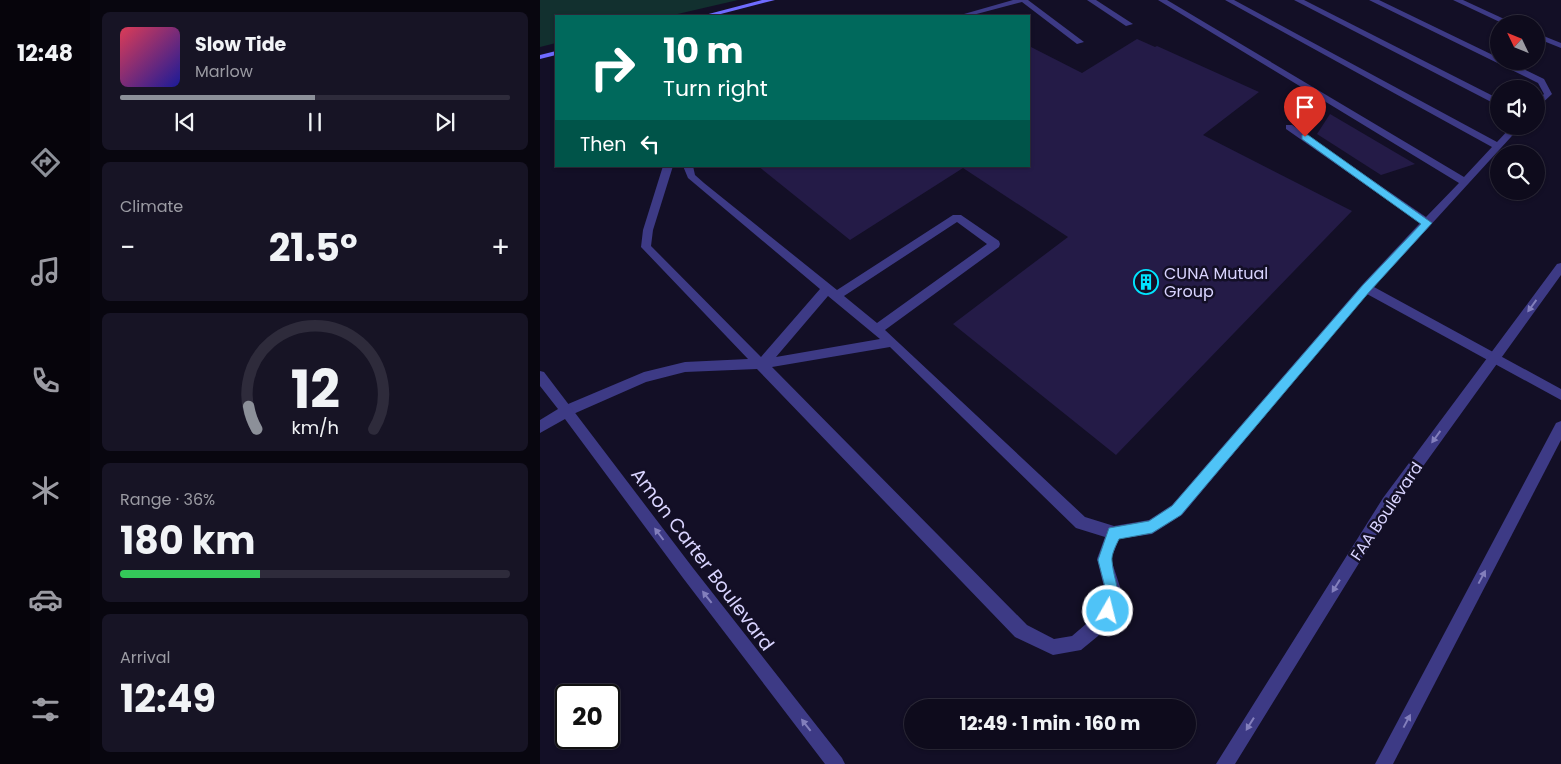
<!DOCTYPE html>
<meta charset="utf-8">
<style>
body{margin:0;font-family:Poppins,sans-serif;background:#171425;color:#f1f3f6;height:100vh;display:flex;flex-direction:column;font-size:19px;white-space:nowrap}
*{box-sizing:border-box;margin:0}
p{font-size:16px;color:#9b9ba3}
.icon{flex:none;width:28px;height:28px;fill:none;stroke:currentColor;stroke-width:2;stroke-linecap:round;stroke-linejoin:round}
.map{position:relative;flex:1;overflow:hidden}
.panel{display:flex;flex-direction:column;gap:12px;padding:12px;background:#08060f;width:450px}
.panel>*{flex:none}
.hud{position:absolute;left:15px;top:15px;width:475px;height:152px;border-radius:0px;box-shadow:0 1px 4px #0004,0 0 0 1px #2e2b3b;background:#00695c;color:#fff;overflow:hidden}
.needle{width:32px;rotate:313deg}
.tools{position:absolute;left:950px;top:15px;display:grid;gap:10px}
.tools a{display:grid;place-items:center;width:55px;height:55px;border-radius:50%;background:#0e0b1c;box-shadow:0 1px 4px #0004,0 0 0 1px #2e2b3b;font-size:25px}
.speed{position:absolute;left:15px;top:684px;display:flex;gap:10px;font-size:25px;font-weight:700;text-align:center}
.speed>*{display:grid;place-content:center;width:65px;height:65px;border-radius:50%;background:#0e0b1c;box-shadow:0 1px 4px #0004,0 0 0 1px #2e2b3b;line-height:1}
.speed .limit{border:2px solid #111;border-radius:8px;background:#fff;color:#111}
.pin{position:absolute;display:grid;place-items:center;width:42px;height:42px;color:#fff;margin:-51px -21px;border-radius:50% 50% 50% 0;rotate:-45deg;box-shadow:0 0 5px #0007}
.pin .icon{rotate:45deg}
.me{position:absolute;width:55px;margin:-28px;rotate:8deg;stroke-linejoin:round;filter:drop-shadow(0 0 4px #0008)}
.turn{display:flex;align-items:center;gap:18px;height:105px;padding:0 25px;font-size:22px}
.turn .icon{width:65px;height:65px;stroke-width:2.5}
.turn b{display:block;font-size:35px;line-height:42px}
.then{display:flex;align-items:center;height:48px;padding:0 25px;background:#0003;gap:10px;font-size:19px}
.big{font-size:38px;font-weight:700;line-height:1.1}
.panel .tile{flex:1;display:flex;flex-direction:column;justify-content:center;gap:8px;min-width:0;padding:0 18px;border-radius:8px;background:#171425}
.panel .dial{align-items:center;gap:0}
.dial svg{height:130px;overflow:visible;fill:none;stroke:#2e2b3b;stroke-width:7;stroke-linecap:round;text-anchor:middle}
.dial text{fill:#f1f3f6;stroke:none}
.song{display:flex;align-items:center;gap:15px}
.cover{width:60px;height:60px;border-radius:8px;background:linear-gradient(135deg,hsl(350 70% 55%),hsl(240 70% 35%))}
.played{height:5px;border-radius:2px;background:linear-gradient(90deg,#8c9099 50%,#2e2b3b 50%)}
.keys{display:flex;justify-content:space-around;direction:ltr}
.heat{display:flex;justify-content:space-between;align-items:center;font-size:28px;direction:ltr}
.charge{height:8px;border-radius:4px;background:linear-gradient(90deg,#34c759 36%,#2e2b3b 0)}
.trip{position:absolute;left:364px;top:699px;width:292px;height:50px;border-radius:25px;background:#0e0b1c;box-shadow:0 1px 4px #0004,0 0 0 1px #2e2b3b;font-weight:700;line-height:50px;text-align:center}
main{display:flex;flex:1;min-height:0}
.dock{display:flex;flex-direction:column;width:90px;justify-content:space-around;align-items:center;background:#06040b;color:#9b9ba3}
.dock .icon{width:35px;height:35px}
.dock .on{color:#8c9099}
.dock b{font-size:22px;color:#f1f3f6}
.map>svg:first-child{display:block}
</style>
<main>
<nav class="dock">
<b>12:48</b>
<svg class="icon on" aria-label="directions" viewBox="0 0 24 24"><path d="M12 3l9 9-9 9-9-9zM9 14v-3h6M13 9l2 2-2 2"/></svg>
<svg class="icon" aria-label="music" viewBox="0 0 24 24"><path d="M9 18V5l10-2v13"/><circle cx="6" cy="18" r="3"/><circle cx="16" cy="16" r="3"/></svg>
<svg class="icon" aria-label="phone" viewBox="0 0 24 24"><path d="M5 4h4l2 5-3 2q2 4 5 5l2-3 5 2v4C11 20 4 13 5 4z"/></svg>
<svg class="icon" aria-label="climate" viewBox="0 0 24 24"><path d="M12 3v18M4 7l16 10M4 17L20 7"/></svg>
<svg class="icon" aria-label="car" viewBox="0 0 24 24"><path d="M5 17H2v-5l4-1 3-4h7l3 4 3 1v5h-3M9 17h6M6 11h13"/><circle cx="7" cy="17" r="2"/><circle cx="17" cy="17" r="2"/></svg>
<svg class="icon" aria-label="filters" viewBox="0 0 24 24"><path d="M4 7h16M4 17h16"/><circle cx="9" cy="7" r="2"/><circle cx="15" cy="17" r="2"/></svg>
</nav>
<section class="panel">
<div class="tile">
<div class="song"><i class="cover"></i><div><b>Slow Tide</b><p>Marlow</p></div></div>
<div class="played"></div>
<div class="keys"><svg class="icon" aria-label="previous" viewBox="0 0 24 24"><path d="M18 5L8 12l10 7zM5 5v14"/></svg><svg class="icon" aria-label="pause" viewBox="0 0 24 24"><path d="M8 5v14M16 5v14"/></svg><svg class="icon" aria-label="next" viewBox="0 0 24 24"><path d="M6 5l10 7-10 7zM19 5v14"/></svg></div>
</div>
<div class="tile"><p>Climate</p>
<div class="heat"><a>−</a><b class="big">21.5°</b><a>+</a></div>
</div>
<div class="tile dial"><svg viewBox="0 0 100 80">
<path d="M14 69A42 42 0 1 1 86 69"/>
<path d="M14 69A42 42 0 0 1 9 55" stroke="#8c9099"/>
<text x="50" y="56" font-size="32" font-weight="700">12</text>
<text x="50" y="72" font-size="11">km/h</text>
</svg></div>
<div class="tile"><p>Range · 36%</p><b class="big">180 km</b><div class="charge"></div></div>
<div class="tile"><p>Arrival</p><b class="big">12:49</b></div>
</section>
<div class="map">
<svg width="1021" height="764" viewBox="0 0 1021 764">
<rect width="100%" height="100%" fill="#130f26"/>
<polygon fill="#12302f" points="0,0 198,0 129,16 16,16 16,43 0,47"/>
<g fill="#241b47">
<polygon points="597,39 615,47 617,46 719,92 663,135 812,211 576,455 413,324 528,237 423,168 310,240 218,166 489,166 489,46 542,73"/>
<polygon points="790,114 875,164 841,175 777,134"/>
</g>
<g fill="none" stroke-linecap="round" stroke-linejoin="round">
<g fill="#3d3a85" fill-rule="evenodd">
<polygon points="473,0 488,0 544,42 537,44 482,2 429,16 417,16"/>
<polygon points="547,0 556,0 593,24 586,26"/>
<path d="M618,0h9l297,177 28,-30 -267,-147h9l263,142 15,-16h9l-147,161 187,102v11l-194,-106 -185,221 -30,19 -33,5 -8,20 9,28 -4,24 -18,25 -17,14 -28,5 -38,-18 -258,-268 -72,3 -39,10 -75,33 -5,2 -5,-2 -1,-4 1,-4 83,-35 41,-10 63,-3 -107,-112 2,-17 20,-64h10l-20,64 -2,16 110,111 59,-68 -132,-111 -5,-12h10l2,9 9,8 133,107 116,-75h8l38,26 1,3 -1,3 -114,83 200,187 29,9 35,-6 23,-15 190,-220 58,-62 -134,-94v-4h6l134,92 33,-34zM417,222l30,22 -110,79 -33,-27zM288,296l52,43 -104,18zM350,347l186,181 29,9 -8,22 7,28 -3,20 -15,17 -14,12 -18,3 -27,-14 -255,-258z"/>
<polygon points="754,0 764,0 959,99 959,106"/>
<polygon points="829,0 839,0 959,58 959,61 967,61 1004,79 1012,94 996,109 996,101 1004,94 998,83"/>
</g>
<g fill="#3d3a85" fill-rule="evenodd">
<polygon points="913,0 923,0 975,24 964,24"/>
<polygon points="996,33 1021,43 1021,48 996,38"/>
</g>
<g fill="#3d3a85" fill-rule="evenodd">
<polygon points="1021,263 1021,275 853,508 695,764 676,764 843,498 1017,264"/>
<polygon points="0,371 4,372 153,568 302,758 305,764 285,764 143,578 25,419 0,433 0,420 18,409 0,386"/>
<polygon points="1021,421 1021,440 853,764 835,764 1016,423"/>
</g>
<g fill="#6f6bff" fill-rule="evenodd">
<polygon points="222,0 235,0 173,16 161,16"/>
<polygon points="16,51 16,55 0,59 0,55"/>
</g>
</g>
<defs><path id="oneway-solid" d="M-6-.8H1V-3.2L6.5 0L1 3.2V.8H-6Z" transform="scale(1.25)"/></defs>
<g fill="#837fbc">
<use href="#oneway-solid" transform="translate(992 306) rotate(126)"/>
<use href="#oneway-solid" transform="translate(896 437) rotate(126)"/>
<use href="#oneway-solid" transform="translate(119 534) rotate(-127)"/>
<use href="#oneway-solid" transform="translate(942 577) rotate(-62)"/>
<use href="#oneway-solid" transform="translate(796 586) rotate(122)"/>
<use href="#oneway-solid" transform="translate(167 597) rotate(-128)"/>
<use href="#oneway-solid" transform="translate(867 721) rotate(-62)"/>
<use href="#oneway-solid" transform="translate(710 724) rotate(122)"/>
<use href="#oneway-solid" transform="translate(266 725) rotate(-128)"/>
</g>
<path fill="#4fc3f7" stroke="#337fa1" d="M762,135h6l124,88 -62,68 -189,224 -29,18 -33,6c-3,6 -8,16 -7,22 2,23 11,29 1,55l-5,2 -5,-2 -2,-5 4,-24 -7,-27 11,-32 40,-7 23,-15 191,-221 58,-61 -119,-85z"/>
<defs>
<symbol id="building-ring" viewBox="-11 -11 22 22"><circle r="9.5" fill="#130f26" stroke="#00e5ff" stroke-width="1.5"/><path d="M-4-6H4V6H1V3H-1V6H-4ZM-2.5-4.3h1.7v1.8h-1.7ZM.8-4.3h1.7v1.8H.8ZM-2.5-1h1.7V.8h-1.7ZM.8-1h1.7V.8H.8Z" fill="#00e5ff"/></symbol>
</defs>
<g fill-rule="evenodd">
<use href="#building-ring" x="592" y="268" width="28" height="28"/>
</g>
<g text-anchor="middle" stroke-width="5" stroke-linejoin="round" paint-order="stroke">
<g font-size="16" fill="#d9d4ff" stroke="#130f26" text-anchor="start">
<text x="624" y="279">CUNA Mutual<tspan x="624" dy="18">Group</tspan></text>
</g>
<g font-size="16" fill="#d9d4ff" stroke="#130f26">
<text transform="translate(846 511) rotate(-56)" y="6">FAA Boulevard</text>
</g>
<g font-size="19" fill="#d9d4ff" stroke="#130f26">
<text transform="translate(163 559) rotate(53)" y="7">Amon Carter Boulevard</text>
</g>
</g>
</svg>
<div class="tools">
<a><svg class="needle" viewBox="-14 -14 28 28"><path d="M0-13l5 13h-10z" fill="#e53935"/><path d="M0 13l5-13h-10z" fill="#9b9ba3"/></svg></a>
<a><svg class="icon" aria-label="sound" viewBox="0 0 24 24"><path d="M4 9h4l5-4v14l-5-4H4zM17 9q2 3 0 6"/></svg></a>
<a><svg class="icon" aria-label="search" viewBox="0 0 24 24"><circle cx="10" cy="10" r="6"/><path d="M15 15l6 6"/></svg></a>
</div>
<div class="speed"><div class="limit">20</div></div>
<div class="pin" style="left:765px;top:137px;background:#d93025"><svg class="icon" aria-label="arrive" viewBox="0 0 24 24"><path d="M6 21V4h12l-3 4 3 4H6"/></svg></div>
<svg class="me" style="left:568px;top:611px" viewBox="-20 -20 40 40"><circle r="17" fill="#4fc3f7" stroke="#fff" stroke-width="3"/><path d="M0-11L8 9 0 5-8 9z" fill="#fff"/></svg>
<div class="trip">12:49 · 1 min · 160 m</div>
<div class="hud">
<div class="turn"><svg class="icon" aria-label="right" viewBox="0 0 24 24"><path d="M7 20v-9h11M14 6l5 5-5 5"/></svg><div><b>10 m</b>Turn right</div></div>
<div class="then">Then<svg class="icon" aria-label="left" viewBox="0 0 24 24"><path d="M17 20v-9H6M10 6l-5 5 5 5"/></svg></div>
</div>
</div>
</main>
